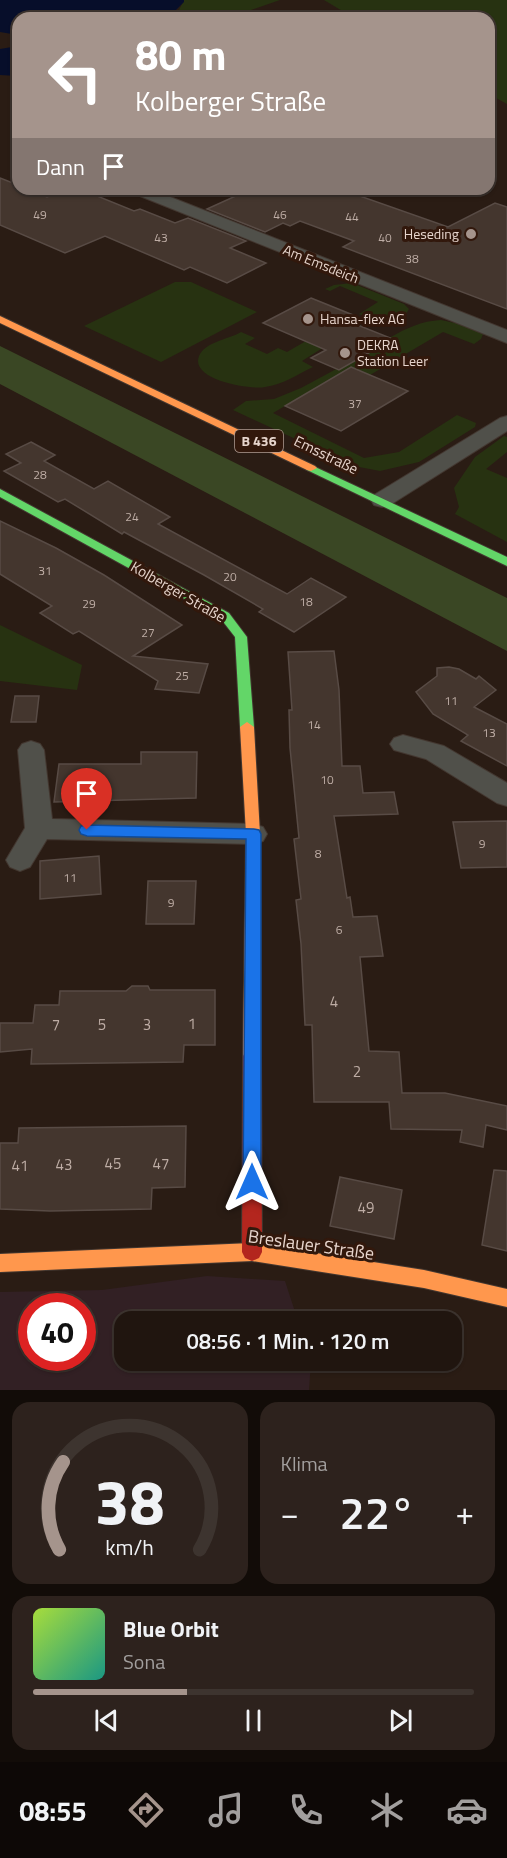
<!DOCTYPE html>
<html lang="de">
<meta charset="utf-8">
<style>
body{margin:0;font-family:"Titillium Web",sans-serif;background:#2d221d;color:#f1f3f6;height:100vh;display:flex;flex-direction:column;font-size:22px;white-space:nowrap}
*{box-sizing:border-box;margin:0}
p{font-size:20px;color:#a29f9e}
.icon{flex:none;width:33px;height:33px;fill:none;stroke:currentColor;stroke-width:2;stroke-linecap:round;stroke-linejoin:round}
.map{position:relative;height:1390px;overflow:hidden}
.sheet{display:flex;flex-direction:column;gap:12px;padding:12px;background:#120c08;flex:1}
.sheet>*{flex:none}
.guide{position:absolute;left:12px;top:12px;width:483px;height:183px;border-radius:18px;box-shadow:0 2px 4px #0004,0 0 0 2px #3d342f;background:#a5948c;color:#fff;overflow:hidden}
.speed{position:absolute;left:18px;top:1293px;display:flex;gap:12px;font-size:30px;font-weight:700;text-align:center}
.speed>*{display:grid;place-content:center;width:78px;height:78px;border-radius:50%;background:#20150f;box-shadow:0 2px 4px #0004,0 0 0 2px #3d342f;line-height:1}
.speed .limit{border:9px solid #d22;background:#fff;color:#111}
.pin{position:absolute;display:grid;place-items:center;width:51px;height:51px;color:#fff;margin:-62px -26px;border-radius:50% 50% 50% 0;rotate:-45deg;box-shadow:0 0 6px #0007}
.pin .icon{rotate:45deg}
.me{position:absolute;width:66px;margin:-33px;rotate:0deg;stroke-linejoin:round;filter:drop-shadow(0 0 4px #0008)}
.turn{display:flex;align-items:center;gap:21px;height:126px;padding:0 24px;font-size:27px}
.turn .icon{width:78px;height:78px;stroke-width:2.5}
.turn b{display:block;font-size:42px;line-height:51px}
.then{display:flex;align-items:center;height:57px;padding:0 24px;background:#0003;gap:12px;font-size:22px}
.big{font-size:45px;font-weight:600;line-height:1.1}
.sheet .tile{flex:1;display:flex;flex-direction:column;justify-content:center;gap:9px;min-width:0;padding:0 21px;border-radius:18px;background:#2d221d}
.sheet .dial{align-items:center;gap:0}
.dial svg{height:156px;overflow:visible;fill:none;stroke:#3d342f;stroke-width:7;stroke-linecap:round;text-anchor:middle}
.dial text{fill:#f1f3f6;stroke:none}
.song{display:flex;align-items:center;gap:18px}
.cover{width:72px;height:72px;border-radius:9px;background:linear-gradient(135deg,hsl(80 70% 55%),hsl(170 70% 35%))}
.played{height:6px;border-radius:3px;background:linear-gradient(90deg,#a5948c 35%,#3d342f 35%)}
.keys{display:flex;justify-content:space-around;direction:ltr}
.heat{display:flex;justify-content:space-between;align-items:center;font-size:33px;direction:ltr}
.sheet .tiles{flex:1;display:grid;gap:12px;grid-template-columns:1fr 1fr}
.tile:last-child{grid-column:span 2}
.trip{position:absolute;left:114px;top:1311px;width:348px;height:60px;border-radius:18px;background:#20150f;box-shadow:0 2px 4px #0004,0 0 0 2px #3d342f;font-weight:600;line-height:60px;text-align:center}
.tabs{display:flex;height:96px;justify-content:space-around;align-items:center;background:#0d0806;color:#a29f9e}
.tabs .icon{width:42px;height:42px}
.tabs .selected{color:#a5948c}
.tabs b{font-size:27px;color:#f1f3f6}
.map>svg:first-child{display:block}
</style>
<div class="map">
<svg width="507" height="1390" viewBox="0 0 507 1390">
<rect width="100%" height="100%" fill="#2a1c14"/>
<path fill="#322024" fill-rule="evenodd" d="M207,1276l78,5 13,40 -174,1v38l187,1 -2,29h-309v-98l102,-2zM32,1306h50v52h-50z"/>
<g fill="#273211">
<polygon points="184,0 280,0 228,18 168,18 179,10"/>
<polygon points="324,0 507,0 507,104 489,94 489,18 354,18"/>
<polygon points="175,282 191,282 257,312 161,362 84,326"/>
<path d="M352,283l52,21 5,5c-11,21 -33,12 -50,5l19,-12 -38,-16 -10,5 -5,-2 9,-4z"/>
<path d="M441,320l18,4 24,10 -2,5 -7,5 -31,-12 -73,43 -41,5 -56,33 91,45 35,-6 58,-37 19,8 -1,4 -56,35 -39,9 -26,-5 -121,-56 13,-9 28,-2 27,-11 91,-49 -3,-1c18,-10 32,-17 52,-18z"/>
<path d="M241,332l14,6 -10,6 22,10 11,-6 9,4 19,-11 26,1 -30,19 11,6c-15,7 -31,18 -48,20 -14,3 -79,-7 -65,-33 8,-13 30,-15 41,-22z"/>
<polygon points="504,436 507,437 507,452 486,469 507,478 507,542 455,514 459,507 454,488 475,457"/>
<polygon points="0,625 82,665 77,690 0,681"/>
</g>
<polygon fill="#3a4724" points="0,346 507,598 507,651 0,384"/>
<g fill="#070e2a">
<polygon points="0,0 184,0 184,2 168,18 18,18 18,35 0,32"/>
<polygon points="18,46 18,76 0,75 0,49"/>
</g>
<g fill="#44362e" stroke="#584b45" stroke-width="1.5">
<polygon points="0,178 18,185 18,189 27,189 47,197 67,189 80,189 134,211 140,209 175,223 188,218 246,241 230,248 266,263 227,283 190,267 184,270 105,236 65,253 0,225"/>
<polygon points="251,189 340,189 448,227 495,203 507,207 507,309 343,247 354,241 300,221 290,226 283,223 265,232 207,209"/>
<polygon points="311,298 353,315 345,320 393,339 339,370 311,358 326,350 263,323"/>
<polygon points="351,367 408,391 341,431 285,406"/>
<polygon points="31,442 55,455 44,461 94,489 108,481 170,517 158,524 287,594 311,578 346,597 294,632 259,612 263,609 204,575 124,532 122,534 65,499 58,502 4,471 21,463 6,454"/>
<polygon points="0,521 56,548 104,575 182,625 133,656 208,664 199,693 155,689 158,681 79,631 73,634 40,613 52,606 0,574"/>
<polygon points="334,651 339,690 342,766 360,766 363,793 394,792 398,814 334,816 347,898 350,897 353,917 377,916 383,956 360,957 369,1051 399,1052 402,1093 445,1093 507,1106 507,1130 486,1125 483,1147 460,1142 462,1130 391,1129 389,1102 314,1102 312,1025 305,1025 301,944 296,900 301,899 294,839 299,838 290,748 289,710 292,710 288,652"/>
<polygon points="449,667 459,669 476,679 479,676 496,690 474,707 507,724 507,766 461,741 468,735 433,714 416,692 437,676 437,668"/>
<polygon points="15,696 39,696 36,722 11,722"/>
<polygon points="141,752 197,752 196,798 54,802 59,764 141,764"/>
<polygon points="507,821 507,867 461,868 453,822"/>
<polygon points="99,856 101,894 40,899 40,861"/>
<polygon points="148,881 196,881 194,924 146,924"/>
<polygon points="132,986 148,986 150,990 215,990 215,1045 184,1045 183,1062 31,1064 32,1049 0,1052 0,1023 33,1023 35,1005 59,1005 60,991 126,991"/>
<polygon points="186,1126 185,1187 152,1188 151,1209 50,1211 0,1209 0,1143 18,1143 19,1128"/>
<polygon points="494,1170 507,1171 507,1251 482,1245"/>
<polygon points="340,1177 402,1190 394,1239 330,1226"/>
</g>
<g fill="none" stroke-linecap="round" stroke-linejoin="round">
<defs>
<g id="street">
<polygon points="128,189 150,189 507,330 507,343 130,192"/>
<polygon points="507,416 507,431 390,505 382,507 374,505 371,500 374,495 500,418"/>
<polygon points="403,735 444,746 507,783 507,806 497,803 426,759 394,750 390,744 394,738"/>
<polygon points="31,741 40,744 44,750 52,819 253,824 263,827 267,834 263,841 253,844 47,839 30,867 20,871 10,867 6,860 25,828 18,750 22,744"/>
</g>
<g id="fast">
<polygon points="311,465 507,557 507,566 307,470 305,468"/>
<polygon points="0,489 229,613 247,637 254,727 252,730 242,730 240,727 235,637 221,619 0,497"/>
</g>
<g id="slow">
<polygon points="0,316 315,466 317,468 311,471 307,470 0,323"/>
<polygon points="247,722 254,727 260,834 261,1056 258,1061 252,1063 246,1061 243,1056 246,834 240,727"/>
<polygon points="252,1243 424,1270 507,1289 507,1307 424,1288 252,1261 0,1272 0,1254"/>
</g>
<polygon id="jam" points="252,1049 258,1051 261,1056 262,1252 259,1258 252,1261 245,1258 242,1252 243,1056 246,1051"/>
</defs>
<use href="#street" stroke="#433730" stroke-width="2"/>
<use href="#fast" stroke="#433730" stroke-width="2"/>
<use href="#slow" stroke="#433730" stroke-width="2"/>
<use href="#jam" stroke="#433730" stroke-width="2"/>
<use href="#street" fill="#50504a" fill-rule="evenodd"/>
<use href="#fast" fill="#63d668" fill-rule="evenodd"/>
<use href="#slow" fill="#ff974d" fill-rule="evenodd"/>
<use href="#jam" fill="#b3261e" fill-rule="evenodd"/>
</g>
<polygon fill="#1a73e8" stroke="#114b97" stroke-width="1.5" points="87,825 254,829 259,830 261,834 261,1182 259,1188 252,1191 246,1188 243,1182 246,839 87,836 81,834 79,830 81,826"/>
<g fill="#a5948c" stroke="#32180c" stroke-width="2">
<circle cx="471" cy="234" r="6"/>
<circle cx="308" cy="319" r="6"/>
<circle cx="345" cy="353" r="6"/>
</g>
<g text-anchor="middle" stroke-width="6" stroke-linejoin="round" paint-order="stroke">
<g font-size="12" fill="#beada5">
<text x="40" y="219">49</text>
<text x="280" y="219">46</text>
<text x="352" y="221">44</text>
<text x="161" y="242">43</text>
<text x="385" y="242">40</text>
<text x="412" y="263">38</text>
<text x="355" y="408">37</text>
<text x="40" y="479">28</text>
<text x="132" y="521">24</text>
<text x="45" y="575">31</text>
<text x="230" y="581">20</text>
<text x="306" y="606">18</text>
<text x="89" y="608">29</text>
<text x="148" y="637">27</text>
<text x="182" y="680">25</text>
<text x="451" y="705">11</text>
<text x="314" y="729">14</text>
<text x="489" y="737">13</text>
<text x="327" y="784">10</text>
<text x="482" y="848">9</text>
<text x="318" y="858">8</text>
<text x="70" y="882">11</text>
<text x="171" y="907">9</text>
<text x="339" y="934">6</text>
</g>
<g font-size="14" fill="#e7d5cd" stroke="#32180c" text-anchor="start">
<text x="459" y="239" text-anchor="end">Heseding</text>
<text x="320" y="324">Hansa-flex AG</text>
<text x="357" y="350">DEKRA<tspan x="357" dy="16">Station Leer</tspan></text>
</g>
<g font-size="14" fill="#e7d5cd" stroke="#32180c">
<text transform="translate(321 264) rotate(22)" y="5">Am Emsdeich</text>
</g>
<rect fill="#32180c" stroke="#b19c93" stroke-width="1.5" x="235" y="430" width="48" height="22" rx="4.5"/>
<g font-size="14" font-weight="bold" fill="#e7d5cd">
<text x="259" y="446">B 436</text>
</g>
<g font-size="15" fill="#e7d5cd" stroke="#32180c">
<text transform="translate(326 455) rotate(26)" y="5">Emsstraße</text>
<text transform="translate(178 592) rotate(30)" y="5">Kolberger Straße</text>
</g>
<g font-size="15" fill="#beada5">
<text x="334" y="1007">4</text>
<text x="192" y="1029">1</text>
<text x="56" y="1030">7</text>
<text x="102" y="1030">5</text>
<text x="147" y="1030">3</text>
<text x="357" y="1077">2</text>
<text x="113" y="1169">45</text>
<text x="161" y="1169">47</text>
<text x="64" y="1170">43</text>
<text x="20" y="1171">41</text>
<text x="366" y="1213">49</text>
</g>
<g font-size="18" fill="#e7d5cd" stroke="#32180c">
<text transform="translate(311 1245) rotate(8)" y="6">Breslauer Straße</text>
</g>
</g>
</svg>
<div class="speed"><div class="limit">40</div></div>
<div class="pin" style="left:87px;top:830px;background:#d93025"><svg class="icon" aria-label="arrive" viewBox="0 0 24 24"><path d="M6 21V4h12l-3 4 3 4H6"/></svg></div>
<svg class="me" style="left:252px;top:1182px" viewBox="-20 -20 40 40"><path d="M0-17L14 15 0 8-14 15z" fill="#1a73e8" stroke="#fff" stroke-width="4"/></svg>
<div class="trip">08:56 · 1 Min. · 120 m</div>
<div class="guide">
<div class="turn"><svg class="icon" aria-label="left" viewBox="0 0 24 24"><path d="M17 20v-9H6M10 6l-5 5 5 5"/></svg><div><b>80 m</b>Kolberger Straße</div></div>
<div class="then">Dann<svg class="icon" aria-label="arrive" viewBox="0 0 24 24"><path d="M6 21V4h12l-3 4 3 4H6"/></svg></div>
</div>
</div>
<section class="sheet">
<div class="tiles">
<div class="tile dial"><svg viewBox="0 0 100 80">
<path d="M14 69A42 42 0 1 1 86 69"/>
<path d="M14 69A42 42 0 0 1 16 24" stroke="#a5948c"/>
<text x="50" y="56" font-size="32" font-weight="700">38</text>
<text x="50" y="72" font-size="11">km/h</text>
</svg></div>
<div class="tile"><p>Klima</p>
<div class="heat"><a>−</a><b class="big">22°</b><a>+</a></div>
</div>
<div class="tile">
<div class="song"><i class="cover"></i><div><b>Blue Orbit</b><p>Sona</p></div></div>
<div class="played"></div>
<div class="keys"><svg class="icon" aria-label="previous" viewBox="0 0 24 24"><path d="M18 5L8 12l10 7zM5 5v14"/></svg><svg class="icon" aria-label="pause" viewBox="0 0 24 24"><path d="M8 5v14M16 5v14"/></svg><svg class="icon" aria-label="next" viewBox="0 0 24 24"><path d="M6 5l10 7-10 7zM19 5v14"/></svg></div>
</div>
</div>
</section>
<nav class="tabs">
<b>08:55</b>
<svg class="icon selected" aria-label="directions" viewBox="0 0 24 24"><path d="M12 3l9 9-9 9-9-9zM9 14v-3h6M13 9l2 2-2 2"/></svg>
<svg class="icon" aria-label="music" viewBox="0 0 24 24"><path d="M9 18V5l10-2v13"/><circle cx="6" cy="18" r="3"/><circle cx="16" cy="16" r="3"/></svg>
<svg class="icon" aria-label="phone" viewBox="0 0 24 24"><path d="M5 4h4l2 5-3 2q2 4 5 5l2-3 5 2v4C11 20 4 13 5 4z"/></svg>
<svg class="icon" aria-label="climate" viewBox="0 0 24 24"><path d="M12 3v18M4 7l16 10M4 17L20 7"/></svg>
<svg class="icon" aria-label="car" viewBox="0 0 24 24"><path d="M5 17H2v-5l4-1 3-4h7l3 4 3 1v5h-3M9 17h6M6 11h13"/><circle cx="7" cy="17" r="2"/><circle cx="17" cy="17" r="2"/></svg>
</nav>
